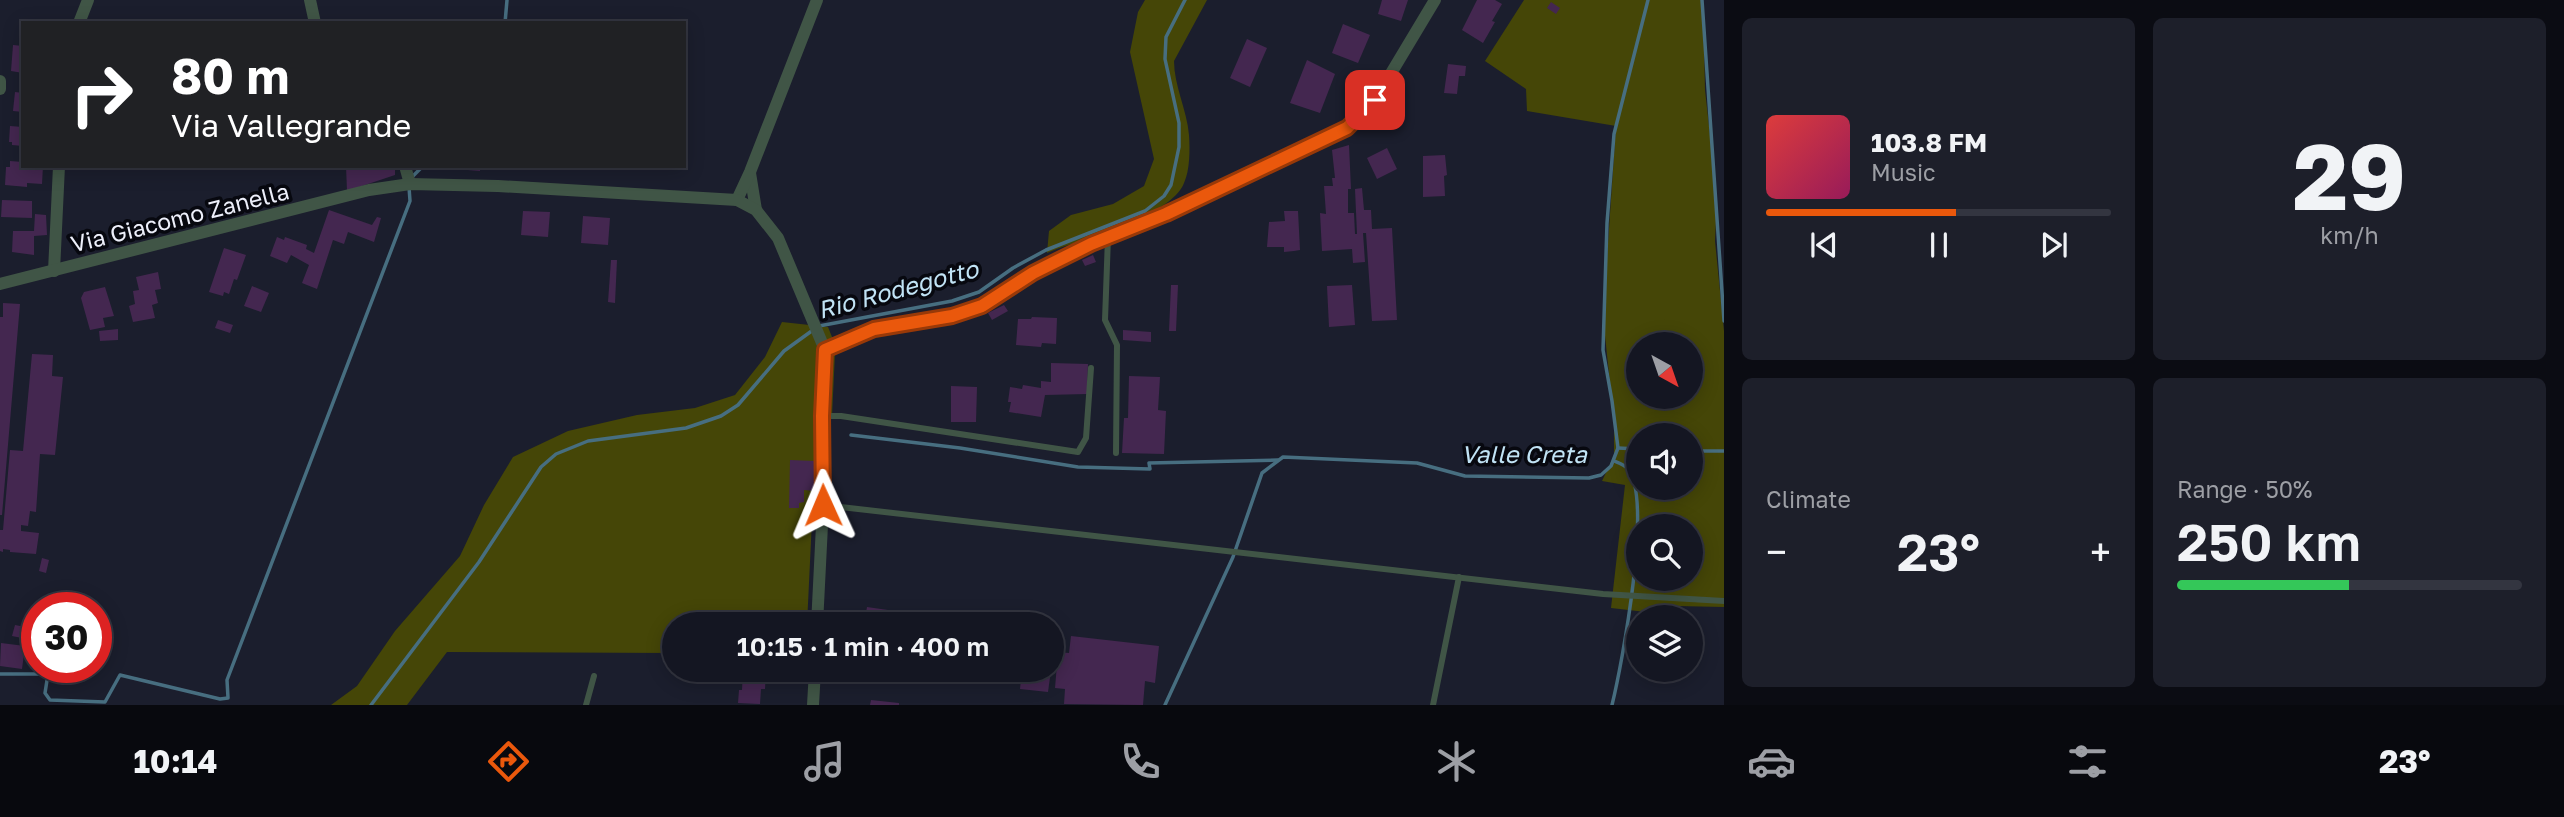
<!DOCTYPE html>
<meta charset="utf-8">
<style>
body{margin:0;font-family:"Golos Text",sans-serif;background:#1d1f2a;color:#f1f3f6;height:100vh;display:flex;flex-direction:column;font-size:26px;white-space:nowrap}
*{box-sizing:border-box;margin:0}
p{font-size:23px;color:#9d9fa5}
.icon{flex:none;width:38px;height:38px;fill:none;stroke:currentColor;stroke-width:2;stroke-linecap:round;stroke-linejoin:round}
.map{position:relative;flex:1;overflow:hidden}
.side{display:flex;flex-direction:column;gap:18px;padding:18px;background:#0b0c13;width:840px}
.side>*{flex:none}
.guide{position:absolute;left:21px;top:21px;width:665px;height:147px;border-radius:0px;box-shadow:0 4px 18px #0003,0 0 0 2px #333540;background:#202124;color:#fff;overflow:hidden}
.needle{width:46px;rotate:140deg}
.buttons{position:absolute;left:1626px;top:332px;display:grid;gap:14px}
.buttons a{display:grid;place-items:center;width:77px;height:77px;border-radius:50%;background:#141622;box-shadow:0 4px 18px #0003,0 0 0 2px #333540;font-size:35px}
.speed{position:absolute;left:21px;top:592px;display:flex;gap:14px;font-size:35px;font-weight:700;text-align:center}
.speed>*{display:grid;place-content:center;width:91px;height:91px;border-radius:50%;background:#141622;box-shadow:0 4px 18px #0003,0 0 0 2px #333540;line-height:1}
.speed .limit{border:10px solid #d22;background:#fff;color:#111}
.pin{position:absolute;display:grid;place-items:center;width:60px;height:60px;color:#fff;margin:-30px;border-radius:14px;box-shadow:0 4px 10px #0006}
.me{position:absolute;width:77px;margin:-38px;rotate:359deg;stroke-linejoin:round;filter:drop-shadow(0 0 5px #0008)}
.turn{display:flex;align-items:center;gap:24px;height:147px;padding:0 35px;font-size:32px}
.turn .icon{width:91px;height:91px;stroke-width:2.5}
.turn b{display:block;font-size:49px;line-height:60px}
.big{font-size:52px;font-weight:600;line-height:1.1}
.side .widget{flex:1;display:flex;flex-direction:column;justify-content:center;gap:10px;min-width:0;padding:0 24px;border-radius:10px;background:#1d1f2a}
.side .dial{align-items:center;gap:0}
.dial b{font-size:91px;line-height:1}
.song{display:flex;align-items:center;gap:21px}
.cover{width:84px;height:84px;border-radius:10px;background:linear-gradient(135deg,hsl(0 70% 55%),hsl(330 70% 35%))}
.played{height:7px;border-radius:4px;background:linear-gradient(90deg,#ea580c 55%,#333540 55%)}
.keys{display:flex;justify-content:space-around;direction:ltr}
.heat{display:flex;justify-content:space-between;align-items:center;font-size:38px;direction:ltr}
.charge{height:10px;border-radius:5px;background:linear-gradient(90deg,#34c759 50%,#333540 0)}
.side .tiles{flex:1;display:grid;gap:18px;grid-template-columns:repeat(2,1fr)}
.trip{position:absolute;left:662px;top:612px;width:402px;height:70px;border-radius:35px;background:#141622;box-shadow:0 4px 18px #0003,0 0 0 2px #333540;font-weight:600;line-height:70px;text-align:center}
.menu{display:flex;height:112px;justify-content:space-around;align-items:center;background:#08090e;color:#9d9fa5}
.menu .icon{width:49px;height:49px}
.menu .on{color:#ea580c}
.menu b{font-size:32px;color:#f1f3f6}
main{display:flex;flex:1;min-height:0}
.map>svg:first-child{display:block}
</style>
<main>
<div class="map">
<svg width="1724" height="705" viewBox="0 0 1724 705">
<rect width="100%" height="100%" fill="#1b1e2d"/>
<g fill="#454607" fill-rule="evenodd">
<path d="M1145,0h62l-33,61c0,25 13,49 15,74 1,15 1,35 -5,48 -13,34 -104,56 -137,70l2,-22 22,-16 42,-11 31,-18 10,-27 -24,-107 8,-40z"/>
<path d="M1524,0h179l2,90 12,108 -2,43 9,90v276l-47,-1 -31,6 -35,-4 14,-123 -23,-4 12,-25v-35l-11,-104 13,-191 -89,-15 -1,-22 -41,-28zM1638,345h52v52h-52zM1638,436h52v52h-52zM1638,527h52v52h-52z"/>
<polygon points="782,322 828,327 834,342 835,353 832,416 815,457 807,625 674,625 674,653 447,652 407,705 331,705 357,686 395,631 460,556 484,505 513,457 568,431 637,415 695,408 735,395 765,357"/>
</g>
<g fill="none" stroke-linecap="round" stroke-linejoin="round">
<g stroke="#476e80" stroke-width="3.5">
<polyline points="1702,0 1724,321"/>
<polyline points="505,23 507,0"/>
<polyline points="412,177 423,166"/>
<polyline points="819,326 952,301 979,292 1013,268 1046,250 1145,211 1164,196 1171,185 1179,147 1179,123 1165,59 1166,37 1185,0"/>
<polyline points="851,435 960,448 1078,467 1150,469 1149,463 1278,460"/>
<polyline points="1618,448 1638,449"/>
<polyline points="1690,451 1724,451"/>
<polyline points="0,674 48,674 45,693 50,700 105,702 120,675 220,699 228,698 227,680 410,201 409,187"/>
<polyline points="371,705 479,562 541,467 556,454 588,441 686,428 721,416 738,405 784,351 813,330"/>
<polyline points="1165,705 1233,557 1262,473 1283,457 1417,463 1465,476 1589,478 1601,475 1611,466 1618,448 1612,401 1603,350 1607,223 1614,134 1648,0"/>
<path d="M1612,705c10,-41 41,-205 16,-236 -3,-4 -9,-6 -14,-8"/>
</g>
</g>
<g fill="#442750">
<polygon points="1382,0 1408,0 1401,21 1378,14"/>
<polygon points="1477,0 1495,0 1502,4 1492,21 1495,22 1483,43 1462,30"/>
<polygon points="1551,2 1560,8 1556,14 1547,8"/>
<polygon points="1343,24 1370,35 1358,63 1332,53"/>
<polygon points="1247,39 1267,48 1250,87 1230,78"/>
<polygon points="13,45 23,46 23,73 11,71"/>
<polygon points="1307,60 1335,74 1320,113 1290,103"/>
<polygon points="1448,64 1466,66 1465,76 1459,76 1457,94 1444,93"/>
<polygon points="15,92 23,93 23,112 13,111"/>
<polygon points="10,126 23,127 23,146 12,145 12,142 9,142"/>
<polygon points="1349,145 1351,189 1348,189 1348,213 1354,213 1355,234 1357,234 1355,189 1362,188 1364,210 1371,210 1372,229 1392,228 1397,320 1372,321 1366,233 1363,233 1365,262 1353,263 1352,249 1322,251 1320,213 1326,214 1324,186 1333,186 1332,178 1335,178 1332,150"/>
<polygon points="1387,148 1397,169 1377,179 1367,158"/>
<polygon points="1445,155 1447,175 1444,176 1445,196 1423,197 1423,156"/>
<polygon points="10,161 23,162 23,166 43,166 42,184 27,183 27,187 5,185 6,167 10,167"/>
<polygon points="346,166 395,166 395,175 347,191"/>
<polygon points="454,166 480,166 480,171 454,169"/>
<polygon points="2,200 32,201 32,218 1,217"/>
<polygon points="329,210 372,225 377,217 381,218 374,242 348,232 344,244 333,240 317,289 302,283 309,265 291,255 287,263 270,256 277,237 284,240 285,237 307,245 306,249 314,253"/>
<polygon points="523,211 550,212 548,237 521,235"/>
<polygon points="1284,211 1298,211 1300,250 1294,251 1284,252 1284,247 1267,247 1269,222 1285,221"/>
<polygon points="35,214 46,215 47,235 34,236 34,255 12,252 13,231 34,231"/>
<polygon points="583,216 610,218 608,245 581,243"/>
<polygon points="224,248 246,255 237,280 234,279 229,294 224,292 223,296 209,292"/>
<polygon points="1093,255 1096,262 1085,266 1082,260"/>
<polygon points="611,260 617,260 615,303 608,302"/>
<polygon points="158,272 161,289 155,290 158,303 152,305 155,318 133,322 129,306 135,304 133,291 139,290 136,277"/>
<polygon points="1171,285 1178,285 1176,331 1169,331"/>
<polygon points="1352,285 1355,325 1329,327 1327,286"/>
<polygon points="252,286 269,293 261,312 244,306"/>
<polygon points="105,287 114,316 103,318 105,327 90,330 81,298 84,292"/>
<polygon points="3,303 20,304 2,515 0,515 0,317 3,317"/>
<polygon points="1004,305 1008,311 992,320 988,313"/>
<polygon points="1032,317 1057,318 1056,344 1042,343 1041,347 1016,345 1018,319 1031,319"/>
<polygon points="218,320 233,325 230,333 215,328"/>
<polygon points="118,329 118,340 100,341 99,331"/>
<polygon points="1123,330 1151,332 1151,342 1123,340"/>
<polygon points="32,354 53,355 52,376 63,377 55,455 40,454 36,512 30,511 28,526 21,525 21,531 39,533 36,554 10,552 10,550 3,549 3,552 0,551 0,530 3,530 10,450 23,451"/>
<polygon points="1051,363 1088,364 1087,394 1045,395 1041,417 1009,412 1011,402 1008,402 1010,387 1022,389 1023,385 1041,388 1041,381 1051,382"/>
<polygon points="1129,376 1160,377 1158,410 1166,411 1164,454 1122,453 1124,418 1128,418"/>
<polygon points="951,386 977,387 976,422 951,422"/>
<polygon points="790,460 815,461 814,491 804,490 804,502 799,503 799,508 789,508"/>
<polygon points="42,558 49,560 46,573 39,571"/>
<polygon points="867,607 895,611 893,625 868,625 869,619 865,618"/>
<polygon points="15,625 30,628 27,639 12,636"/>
<polygon points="1071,636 1159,646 1155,683 1145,681 1143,705 1064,704 1065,689 1055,688 1058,652 1069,653"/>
<polygon points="1,643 25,646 22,669 0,666"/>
<polygon points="743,670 766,670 765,689 761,689 760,704 738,703 739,690 742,690"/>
<polygon points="1022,670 1051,670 1048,692 1020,689"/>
<polygon points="871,700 899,703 899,705 870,705"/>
</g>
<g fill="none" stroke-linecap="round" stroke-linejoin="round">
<g stroke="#405546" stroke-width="6">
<polyline points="1108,237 1105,320 1117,345 1116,453"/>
<polyline points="822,416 841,416 1078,452 1086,438 1091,368"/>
<polyline points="823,505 1603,594 1724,601"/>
<polyline points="586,705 594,676"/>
<polyline points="1433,705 1459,577"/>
</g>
<g stroke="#405546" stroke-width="12">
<polyline points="310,0 315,23"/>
<polyline points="79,23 88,0"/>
<polyline points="0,81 0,89"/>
<polyline points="405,166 410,184"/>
<polyline points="750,173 756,210"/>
<polyline points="737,200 750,172 817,0"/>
<polyline points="54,271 59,166"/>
<polyline points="0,284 369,190 410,184 498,186 737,200 756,210 778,238 825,350 822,416 823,505 817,625"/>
<polyline points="825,350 874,329 952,316 982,307 1033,273 1091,244 1166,214 1347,128 1375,100 1435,0"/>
<polyline points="813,705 815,670"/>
</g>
</g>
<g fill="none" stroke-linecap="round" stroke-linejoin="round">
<defs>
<polyline id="route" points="823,505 822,416 825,350 874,329 952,316 982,306 1033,273 1091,244 1166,214 1347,128 1375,100"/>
</defs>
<use href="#route" stroke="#983908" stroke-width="18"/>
<use href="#route" stroke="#ea580c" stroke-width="12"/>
</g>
<g text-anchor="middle" stroke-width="7" stroke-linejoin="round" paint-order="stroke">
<g font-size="23" fill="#edeffa" stroke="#07080f">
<text transform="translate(180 218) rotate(-14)" y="8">Via Giacomo Zanella</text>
</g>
<g font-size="24" font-style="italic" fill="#c1e3f5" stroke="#07080f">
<text transform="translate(898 290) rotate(-15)" y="8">Rio Rodegotto</text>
<text x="1524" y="463">Valle Creta</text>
</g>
</g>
</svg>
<div class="buttons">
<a><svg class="needle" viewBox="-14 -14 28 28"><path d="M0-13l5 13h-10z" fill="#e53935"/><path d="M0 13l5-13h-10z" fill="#9d9fa5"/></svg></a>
<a><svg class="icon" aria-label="sound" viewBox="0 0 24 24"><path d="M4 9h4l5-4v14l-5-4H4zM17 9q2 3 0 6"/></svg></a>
<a><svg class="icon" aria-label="search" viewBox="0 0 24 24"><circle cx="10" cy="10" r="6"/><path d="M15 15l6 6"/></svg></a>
<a><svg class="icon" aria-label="layers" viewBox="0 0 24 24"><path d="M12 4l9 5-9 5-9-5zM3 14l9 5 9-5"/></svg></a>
</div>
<div class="speed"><div class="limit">30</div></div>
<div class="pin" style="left:1375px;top:100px;background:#d93025"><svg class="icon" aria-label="arrive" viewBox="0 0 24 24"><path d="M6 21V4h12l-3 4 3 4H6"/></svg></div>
<svg class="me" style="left:823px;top:505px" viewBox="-20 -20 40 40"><path d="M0-17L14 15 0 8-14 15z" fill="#ea580c" stroke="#fff" stroke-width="4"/></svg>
<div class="trip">10:15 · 1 min · 400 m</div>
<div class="guide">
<div class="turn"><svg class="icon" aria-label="right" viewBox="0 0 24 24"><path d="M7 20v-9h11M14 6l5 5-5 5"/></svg><div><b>80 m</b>Via Vallegrande</div></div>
</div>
</div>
<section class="side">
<div class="tiles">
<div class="widget">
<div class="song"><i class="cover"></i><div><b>103.8 FM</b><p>Music</p></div></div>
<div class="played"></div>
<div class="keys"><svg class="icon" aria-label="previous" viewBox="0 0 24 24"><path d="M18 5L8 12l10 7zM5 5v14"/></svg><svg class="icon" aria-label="pause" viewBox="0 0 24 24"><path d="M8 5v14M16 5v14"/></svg><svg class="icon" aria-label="next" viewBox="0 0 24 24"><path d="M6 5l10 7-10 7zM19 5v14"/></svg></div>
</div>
<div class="widget dial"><b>29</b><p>km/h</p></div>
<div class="widget"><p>Climate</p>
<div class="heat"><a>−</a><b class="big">23°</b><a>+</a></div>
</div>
<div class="widget"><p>Range · 50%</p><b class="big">250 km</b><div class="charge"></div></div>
</div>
</section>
</main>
<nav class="menu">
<b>10:14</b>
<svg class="icon on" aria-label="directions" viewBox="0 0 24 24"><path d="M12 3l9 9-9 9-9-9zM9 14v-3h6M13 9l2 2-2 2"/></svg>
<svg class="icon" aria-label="music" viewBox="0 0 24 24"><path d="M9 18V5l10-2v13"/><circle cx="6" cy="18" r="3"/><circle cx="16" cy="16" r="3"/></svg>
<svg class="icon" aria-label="phone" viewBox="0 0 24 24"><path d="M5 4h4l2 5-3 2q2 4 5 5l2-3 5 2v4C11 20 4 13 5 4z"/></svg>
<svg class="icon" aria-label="climate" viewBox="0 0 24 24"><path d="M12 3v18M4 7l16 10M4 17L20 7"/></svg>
<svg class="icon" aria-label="car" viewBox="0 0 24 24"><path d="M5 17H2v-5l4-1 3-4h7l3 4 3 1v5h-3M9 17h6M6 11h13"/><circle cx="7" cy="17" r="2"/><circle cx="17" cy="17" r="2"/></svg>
<svg class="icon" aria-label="filters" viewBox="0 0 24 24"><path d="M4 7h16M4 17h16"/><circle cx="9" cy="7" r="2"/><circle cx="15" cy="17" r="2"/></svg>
<b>23°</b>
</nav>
